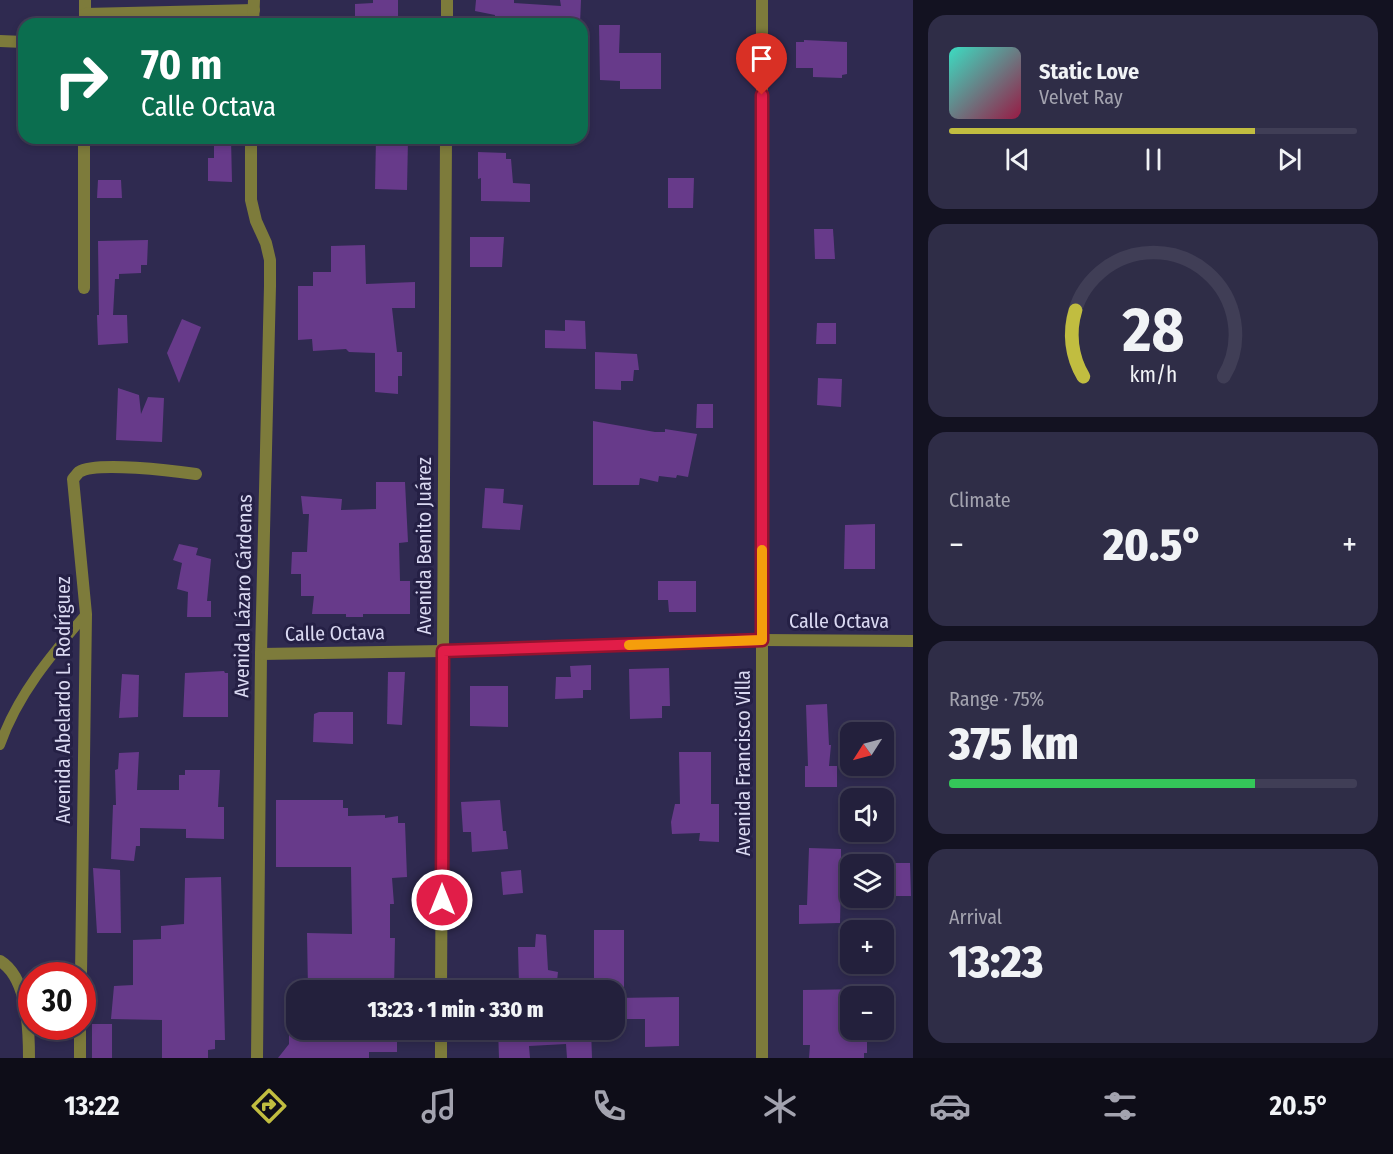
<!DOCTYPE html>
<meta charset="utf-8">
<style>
body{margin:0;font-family:"Fira Sans Condensed",sans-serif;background:#2f2d47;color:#f1f3f6;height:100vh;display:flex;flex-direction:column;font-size:22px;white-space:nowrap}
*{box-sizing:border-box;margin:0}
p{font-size:20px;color:#a3a3af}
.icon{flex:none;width:33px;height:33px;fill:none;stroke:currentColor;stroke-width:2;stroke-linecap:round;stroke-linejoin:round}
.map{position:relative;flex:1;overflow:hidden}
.sheet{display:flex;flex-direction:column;gap:15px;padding:15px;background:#131221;width:480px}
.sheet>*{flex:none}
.guide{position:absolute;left:18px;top:18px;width:570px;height:126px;border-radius:18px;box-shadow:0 3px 9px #0003,0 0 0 2px #403e56;background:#0b6e4f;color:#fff;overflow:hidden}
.needle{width:39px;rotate:234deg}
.buttons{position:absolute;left:840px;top:722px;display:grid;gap:12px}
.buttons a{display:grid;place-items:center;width:54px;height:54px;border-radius:12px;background:#23203c;box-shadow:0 3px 9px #0003,0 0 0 2px #403e56;font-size:30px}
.speed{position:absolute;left:18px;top:962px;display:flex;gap:12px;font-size:30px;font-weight:700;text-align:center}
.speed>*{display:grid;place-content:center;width:78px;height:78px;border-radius:50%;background:#23203c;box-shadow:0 3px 9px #0003,0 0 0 2px #403e56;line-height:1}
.speed .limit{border:9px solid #d22;background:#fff;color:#111}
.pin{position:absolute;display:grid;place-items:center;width:51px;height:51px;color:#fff;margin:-62px -26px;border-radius:50% 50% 50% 0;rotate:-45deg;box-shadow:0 0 6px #0007}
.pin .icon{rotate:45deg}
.me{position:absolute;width:66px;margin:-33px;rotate:0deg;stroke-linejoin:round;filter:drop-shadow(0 0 4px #0008)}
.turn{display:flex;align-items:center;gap:21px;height:126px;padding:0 24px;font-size:27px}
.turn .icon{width:78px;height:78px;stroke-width:2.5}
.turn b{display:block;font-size:42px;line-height:51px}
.big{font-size:45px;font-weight:800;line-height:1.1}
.sheet .tile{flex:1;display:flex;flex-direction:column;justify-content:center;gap:9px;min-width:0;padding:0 21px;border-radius:18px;background:#2f2d47}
.sheet .dial{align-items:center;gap:0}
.dial svg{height:156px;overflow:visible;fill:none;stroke:#403e56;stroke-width:7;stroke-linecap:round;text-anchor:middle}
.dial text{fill:#f1f3f6;stroke:none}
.song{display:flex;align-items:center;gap:18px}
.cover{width:72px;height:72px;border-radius:9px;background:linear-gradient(135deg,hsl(170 70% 55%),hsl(340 70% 35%))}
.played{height:6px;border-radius:3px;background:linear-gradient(90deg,#c1bd40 75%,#403e56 75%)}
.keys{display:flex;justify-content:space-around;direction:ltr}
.heat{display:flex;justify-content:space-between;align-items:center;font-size:33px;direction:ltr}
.charge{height:9px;border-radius:4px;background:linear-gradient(90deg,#34c759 75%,#403e56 0)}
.trip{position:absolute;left:286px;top:980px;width:339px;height:60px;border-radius:18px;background:#23203c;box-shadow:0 3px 9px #0003,0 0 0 2px #403e56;font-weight:800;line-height:60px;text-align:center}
.tabs{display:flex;height:96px;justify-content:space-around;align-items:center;background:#0e0d18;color:#a3a3af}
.tabs .icon{width:42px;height:42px}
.tabs .active{color:#c1bd40}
.tabs b{font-size:27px;color:#f1f3f6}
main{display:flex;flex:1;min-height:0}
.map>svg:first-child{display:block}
</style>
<main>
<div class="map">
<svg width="913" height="1058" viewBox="0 0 913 1058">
<rect width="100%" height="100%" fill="#2f2a50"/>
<g fill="#673a8a">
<polygon points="373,0 398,0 398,20 355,23 355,4 373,3"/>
<polygon points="476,0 514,0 514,3 561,6 560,0 581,0 580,24 537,24 514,19 514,24 494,24 495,15 475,11"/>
<polygon points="599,25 620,25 619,53 661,53 661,89 620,89 620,81 600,80"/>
<polygon points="804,40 847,42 847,74 842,75 842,78 813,77 813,68 796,68 796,42 804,42"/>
<polygon points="214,138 231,138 232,182 208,181 208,158 214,158"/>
<polygon points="376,138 408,138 407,190 375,189"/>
<polygon points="478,152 506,153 506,159 511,159 513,183 530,184 530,202 481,201 481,178 478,179"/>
<polygon points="668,178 694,178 693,208 668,208"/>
<polygon points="98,180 121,180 122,198 97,198"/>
<polygon points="814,229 833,229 835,259 815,259"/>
<polygon points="470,237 504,237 502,267 470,267"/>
<polygon points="148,240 147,265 141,265 141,273 119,274 119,279 115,279 113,315 127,315 128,343 98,345 97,315 99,315 98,241"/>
<polygon points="365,245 366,284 415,282 415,308 392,308 397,352 402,352 402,376 398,376 398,394 375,392 375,353 349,352 346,349 313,351 312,339 298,340 298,286 313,286 313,272 331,272 331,246"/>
<polygon points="182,319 201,327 179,383 167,353"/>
<polygon points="565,320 585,321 586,349 545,348 545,330 565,331"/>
<polygon points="817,323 836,323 836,344 816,344"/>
<polygon points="595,352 637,354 639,370 634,370 633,381 621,381 621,390 595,389"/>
<polygon points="818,378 842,379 841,407 817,405"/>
<polygon points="118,388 139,395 141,414 148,397 164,398 162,442 116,440"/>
<polygon points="697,404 713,404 713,428 696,428"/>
<polygon points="593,421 655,432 665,432 665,429 697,434 688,477 677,475 676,478 659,476 658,482 640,478 639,485 593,485"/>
<polygon points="376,482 405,482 408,542 399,543 400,581 410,581 410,614 363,614 363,617 346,617 346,614 312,614 314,596 301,596 301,574 291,574 292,552 307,552 309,514 303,514 301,496 342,499 341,510 376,509"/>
<polygon points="485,488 504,489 503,503 523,505 520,530 482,528"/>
<polygon points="875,524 875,569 844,569 845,525"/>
<polygon points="179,544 198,548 196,555 211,559 207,601 211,601 211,617 187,617 188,592 177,589 182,563 173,560"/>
<polygon points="658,581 696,581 696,612 669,612 668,600 658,600"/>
<polygon points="591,665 591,690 583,690 583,698 555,699 556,677 571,677 570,666"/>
<polygon points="669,668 670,706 662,706 662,718 630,719 629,669"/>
<polygon points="224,671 225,673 228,673 228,717 183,717 185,673"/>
<polygon points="388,672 405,672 402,725 387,724"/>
<polygon points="122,674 139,675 138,717 119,718"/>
<polygon points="470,686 508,686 508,727 470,726"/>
<polygon points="827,704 829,745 831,745 829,766 837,766 837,787 805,787 805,766 808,766 806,705"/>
<polygon points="319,712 353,712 353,744 313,742 314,714"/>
<polygon points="139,752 137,790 179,790 179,775 185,775 185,770 220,770 218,807 224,807 224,839 186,838 186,829 140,828 140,846 136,846 134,861 111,859 113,805 116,805 115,770 118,769 119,753"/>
<polygon points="679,752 711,752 711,804 719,804 719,842 699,841 700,833 672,834 671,822 675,804 680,804"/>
<polygon points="276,800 343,800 343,808 348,808 348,816 385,815 385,818 398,816 398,823 405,823 407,877 392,878 394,904 390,904 390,938 395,938 394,990 308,990 307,933 352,934 351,867 276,867"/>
<polygon points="500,800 503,831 506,831 508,849 472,852 471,832 463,832 461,802"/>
<polygon points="809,848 841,849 841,860 845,860 844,879 841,879 840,923 799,924 799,905 807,905"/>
<polygon points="884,863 910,863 911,896 884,896"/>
<polygon points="93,868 120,870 121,933 97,933"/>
<polygon points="521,870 523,893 503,895 501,872"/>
<polygon points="221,877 225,1040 215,1040 215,1049 208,1050 208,1058 162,1058 162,1020 111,1019 114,986 133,985 133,940 161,939 161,926 184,924 185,878"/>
<rect x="594" y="930" width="30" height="60"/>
<polygon points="536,934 546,935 548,970 558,972 556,990 530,990 531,984 519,985 518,947 535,947"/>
<polygon points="866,989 866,996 850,996 850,1029 867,1029 867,1053 864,1053 864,1058 809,1058 810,1045 803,1045 803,990"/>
<polygon points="679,997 679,1046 645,1047 645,1019 615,1019 615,998"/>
<rect x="92" y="1024" width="20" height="34"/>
<polygon points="289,1029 351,1029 352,1035 397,1034 397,1052 369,1052 369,1058 278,1058 289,1044"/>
<polygon points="498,1029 591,1029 592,1058 567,1058 566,1044 529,1046 530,1058 499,1058"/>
</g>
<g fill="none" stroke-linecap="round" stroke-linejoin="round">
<path stroke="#7d7b3b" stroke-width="10" d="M0,745c17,-50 52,-91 86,-131"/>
<g stroke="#7d7b3b" stroke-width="12">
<polyline points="85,0 85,24"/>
<polyline points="762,0 762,1058"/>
<polyline points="85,14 254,10"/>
<polyline points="253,24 254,0"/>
<polyline points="447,24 447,0"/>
<polyline points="0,41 24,42"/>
<polyline points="251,138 251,200 256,221 266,243 270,260 270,286 261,654 257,1058"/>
<polyline points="84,288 84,138"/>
<polyline points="261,654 443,651 762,640 913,641"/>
<path d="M81,975l5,-361 -13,-135c2,-2 4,-5 6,-7 17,-11 96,-1 117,2"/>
<polyline points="441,990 446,138"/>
<polyline points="80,1058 80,1026"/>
<polyline points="441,1058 441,1029"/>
</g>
<path stroke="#7d7b3b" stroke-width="12" d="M0,961c28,17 29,69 29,97"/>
</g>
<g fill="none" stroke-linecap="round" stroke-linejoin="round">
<defs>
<polyline id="route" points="442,900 443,651 762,640 762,95"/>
</defs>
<use href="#route" stroke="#92132f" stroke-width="15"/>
<use href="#route" stroke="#e11d48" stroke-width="10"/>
<polyline stroke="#f59e0b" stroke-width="10" points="629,645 762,640 762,550"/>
</g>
<g text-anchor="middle" stroke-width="6" stroke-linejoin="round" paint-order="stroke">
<g font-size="20" fill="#dad9f2" stroke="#252045">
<text transform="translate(424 546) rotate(-90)" y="7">Avenida Benito Juárez</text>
<text transform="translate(243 596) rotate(-89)" y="7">Avenida Lázaro Cárdenas</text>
<text x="839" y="628">Calle Octava</text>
<text transform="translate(335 633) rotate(-1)" y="7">Calle Octava</text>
<text transform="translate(63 700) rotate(-90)" y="7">Avenida Abelardo L. Rodríguez</text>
<text transform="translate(743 763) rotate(-90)" y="7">Avenida Francisco Villa</text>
</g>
</g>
</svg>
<div class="buttons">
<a><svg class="needle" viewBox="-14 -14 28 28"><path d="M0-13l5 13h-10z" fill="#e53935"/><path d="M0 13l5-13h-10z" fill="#a3a3af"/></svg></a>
<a><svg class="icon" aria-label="sound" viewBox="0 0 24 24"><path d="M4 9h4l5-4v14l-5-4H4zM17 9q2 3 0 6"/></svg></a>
<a><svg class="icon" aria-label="layers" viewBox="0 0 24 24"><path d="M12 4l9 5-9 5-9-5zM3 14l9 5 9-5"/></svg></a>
<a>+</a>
<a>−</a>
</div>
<div class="speed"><div class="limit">30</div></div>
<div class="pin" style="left:762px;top:95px;background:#d93025"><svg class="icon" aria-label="arrive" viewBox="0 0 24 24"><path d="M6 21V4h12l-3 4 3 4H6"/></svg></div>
<svg class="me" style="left:442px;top:900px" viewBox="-20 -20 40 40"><circle r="17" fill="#e11d48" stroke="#fff" stroke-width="3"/><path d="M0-11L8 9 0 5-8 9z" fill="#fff"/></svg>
<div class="trip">13:23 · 1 min · 330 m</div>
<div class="guide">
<div class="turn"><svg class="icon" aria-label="right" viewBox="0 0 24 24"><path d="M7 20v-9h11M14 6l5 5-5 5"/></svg><div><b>70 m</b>Calle Octava</div></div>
</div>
</div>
<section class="sheet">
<div class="tile">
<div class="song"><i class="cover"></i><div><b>Static Love</b><p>Velvet Ray</p></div></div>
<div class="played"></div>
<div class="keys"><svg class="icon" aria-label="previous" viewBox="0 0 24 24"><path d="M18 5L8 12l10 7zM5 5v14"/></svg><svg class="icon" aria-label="pause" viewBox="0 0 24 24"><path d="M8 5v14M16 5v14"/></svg><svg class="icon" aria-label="next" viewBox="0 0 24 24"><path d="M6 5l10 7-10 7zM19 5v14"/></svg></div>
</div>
<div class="tile dial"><svg viewBox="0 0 100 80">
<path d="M14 69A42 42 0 1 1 86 69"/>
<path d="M14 69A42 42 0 0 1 10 35" stroke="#c1bd40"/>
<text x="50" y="56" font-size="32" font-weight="700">28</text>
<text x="50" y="72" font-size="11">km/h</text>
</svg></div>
<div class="tile"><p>Climate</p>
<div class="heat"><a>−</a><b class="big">20.5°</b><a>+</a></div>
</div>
<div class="tile"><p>Range · 75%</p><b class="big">375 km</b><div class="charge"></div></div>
<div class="tile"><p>Arrival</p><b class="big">13:23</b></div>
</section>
</main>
<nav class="tabs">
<b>13:22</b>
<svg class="icon active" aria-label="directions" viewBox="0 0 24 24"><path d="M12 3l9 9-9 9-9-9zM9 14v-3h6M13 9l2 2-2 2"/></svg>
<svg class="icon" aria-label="music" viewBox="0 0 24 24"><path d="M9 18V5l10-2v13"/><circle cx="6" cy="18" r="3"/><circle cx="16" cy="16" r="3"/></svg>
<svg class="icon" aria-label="phone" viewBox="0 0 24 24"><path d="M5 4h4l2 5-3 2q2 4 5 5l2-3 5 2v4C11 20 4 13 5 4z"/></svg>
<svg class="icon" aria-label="climate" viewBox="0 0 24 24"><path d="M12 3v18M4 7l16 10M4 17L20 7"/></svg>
<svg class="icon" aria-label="car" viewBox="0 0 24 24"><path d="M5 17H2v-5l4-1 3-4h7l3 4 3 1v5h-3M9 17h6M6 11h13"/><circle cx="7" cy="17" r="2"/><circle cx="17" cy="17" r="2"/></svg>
<svg class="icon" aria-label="filters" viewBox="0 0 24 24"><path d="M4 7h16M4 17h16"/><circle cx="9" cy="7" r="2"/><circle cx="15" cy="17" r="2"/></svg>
<b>20.5°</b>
</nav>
